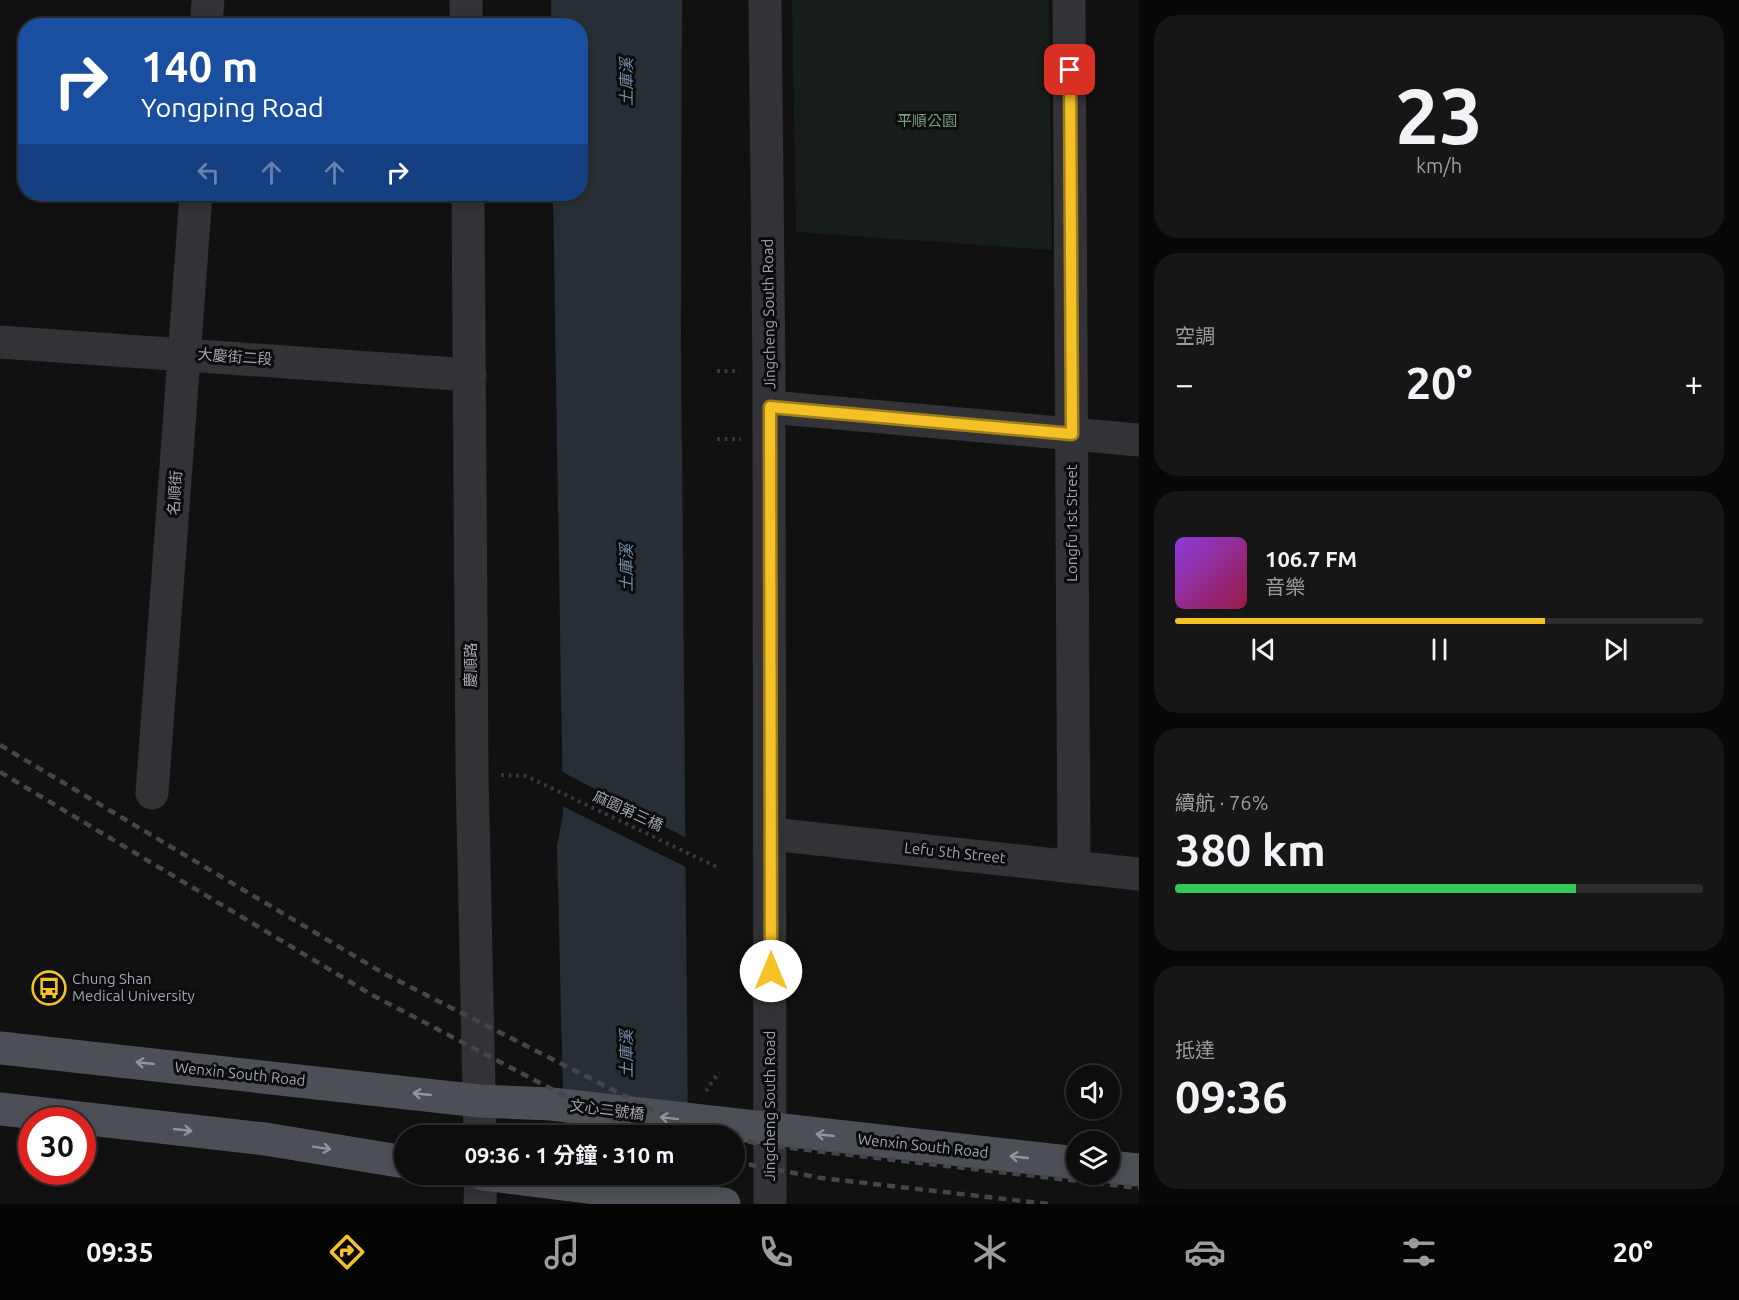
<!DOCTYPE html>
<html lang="zh-TW">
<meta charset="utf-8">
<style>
body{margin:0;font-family:Ubuntu,"Noto Sans TC",sans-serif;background:#161617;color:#f1f3f6;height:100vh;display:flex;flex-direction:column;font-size:22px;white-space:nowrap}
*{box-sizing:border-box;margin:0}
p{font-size:20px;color:#9a9c9e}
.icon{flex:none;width:33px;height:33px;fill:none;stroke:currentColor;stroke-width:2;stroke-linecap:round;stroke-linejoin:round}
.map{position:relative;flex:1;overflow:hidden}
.side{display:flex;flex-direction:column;gap:15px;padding:15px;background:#070708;width:600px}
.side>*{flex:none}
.hud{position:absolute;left:18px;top:18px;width:570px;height:183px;border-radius:24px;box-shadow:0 3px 9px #0003,0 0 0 2px #2d2d2e;background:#1a4fa0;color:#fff;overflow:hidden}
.fabs{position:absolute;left:1066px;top:1065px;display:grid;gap:12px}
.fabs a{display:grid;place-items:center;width:54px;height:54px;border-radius:50%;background:#0d0d0e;box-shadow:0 3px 9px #0003,0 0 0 2px #2d2d2e;font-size:30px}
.speed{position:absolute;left:18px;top:1107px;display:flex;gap:12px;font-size:30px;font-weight:700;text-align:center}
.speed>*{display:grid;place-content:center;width:78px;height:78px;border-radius:50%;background:#0d0d0e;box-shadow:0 3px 9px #0003,0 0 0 2px #2d2d2e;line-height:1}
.speed .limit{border:9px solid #d22;background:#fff;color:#111}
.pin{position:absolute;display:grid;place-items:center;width:51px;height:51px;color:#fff;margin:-26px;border-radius:12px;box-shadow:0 3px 9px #0006}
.me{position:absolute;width:66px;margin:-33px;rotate:0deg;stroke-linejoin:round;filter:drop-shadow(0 0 4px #0008)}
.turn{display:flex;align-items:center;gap:21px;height:126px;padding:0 24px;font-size:27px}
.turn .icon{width:78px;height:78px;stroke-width:2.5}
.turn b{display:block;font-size:42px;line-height:51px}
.lanes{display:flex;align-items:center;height:57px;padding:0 24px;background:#0003;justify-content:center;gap:30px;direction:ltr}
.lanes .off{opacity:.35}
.big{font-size:45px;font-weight:700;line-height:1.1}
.side .tile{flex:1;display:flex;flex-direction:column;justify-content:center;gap:9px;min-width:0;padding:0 21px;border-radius:24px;background:#161617}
.side .dial{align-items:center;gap:0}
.dial b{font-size:78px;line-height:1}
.song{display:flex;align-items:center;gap:18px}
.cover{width:72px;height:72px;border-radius:9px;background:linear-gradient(135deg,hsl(270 70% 55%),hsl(340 70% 35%))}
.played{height:6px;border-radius:3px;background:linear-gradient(90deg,#f4c127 70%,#2d2d2e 70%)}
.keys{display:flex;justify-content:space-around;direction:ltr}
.heat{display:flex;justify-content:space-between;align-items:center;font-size:33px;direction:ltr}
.charge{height:9px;border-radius:4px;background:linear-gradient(90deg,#34c759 76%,#2d2d2e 0)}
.trip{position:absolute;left:394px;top:1125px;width:351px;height:60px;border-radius:30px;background:#0d0d0e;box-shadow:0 3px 9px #0003,0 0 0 2px #2d2d2e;font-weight:700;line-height:60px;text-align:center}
.tabs{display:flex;height:96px;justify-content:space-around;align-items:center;background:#050506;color:#9a9c9e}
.tabs .icon{width:42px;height:42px}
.tabs .active{color:#f4c127}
.tabs b{font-size:27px;color:#f1f3f6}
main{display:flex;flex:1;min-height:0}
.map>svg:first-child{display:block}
</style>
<main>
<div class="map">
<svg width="1139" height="1204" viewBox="0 0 1139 1204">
<rect width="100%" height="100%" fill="#111112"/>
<polygon fill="#171d18" points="792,0 1049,0 1052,250 796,232"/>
<polygon fill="#272e36" points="551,0 682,0 681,342 688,1135 564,1135 557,846 563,814 553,194 580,194 580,26 551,25"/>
<polygon fill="#111112" points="559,770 688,839 688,868 560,805"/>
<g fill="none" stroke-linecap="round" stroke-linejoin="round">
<g stroke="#38393e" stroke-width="4" stroke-dasharray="3 4.5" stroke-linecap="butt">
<polyline points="717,371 740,371"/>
<polyline points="717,439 741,439"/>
<polyline points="501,775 526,776 719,868"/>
<polyline points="706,1091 719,1072"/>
</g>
<g stroke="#323237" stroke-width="33">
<polyline points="466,0 466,26"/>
<polyline points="765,0 769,372 770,1204"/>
<polyline points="1069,0 1074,866"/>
<polyline points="206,26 208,0"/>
<polyline points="468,194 472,773 480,1136"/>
<polyline points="0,342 470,375"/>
<polyline points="770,407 1139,440"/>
<polyline points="152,793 196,194"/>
<polyline points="771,834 1139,874"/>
<polyline points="480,1204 481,1174"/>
</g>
<g stroke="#4d4f56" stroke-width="33">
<polyline points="0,1048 480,1101 551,1104 1077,1163"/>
<polyline points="0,1109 265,1139 405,1162"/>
<polyline points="1110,1167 1139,1170"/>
<polyline points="483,1174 724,1204"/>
</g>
<g stroke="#45464c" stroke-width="4.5" stroke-dasharray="8 6" stroke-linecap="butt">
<polyline points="0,745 383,973 674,1121 727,1136"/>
<polyline points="0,772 372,995 588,1108 649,1136"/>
<polyline points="735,1138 758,1144 825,1152 1139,1188"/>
<polyline points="735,1162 821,1178 1049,1204"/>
</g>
</g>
<defs><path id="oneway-shaft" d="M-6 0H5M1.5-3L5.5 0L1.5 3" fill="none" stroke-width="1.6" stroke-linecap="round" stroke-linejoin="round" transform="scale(1.5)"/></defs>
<g stroke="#9194a0">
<use href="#oneway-shaft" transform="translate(145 1063) rotate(-174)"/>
<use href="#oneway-shaft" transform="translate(422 1094) rotate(-174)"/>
<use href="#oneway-shaft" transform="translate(669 1118) rotate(-173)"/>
<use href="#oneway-shaft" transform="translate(183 1130) rotate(6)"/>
<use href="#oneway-shaft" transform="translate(825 1135) rotate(-174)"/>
<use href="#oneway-shaft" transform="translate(322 1148) rotate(9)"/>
<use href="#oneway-shaft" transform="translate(1019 1157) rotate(-174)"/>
</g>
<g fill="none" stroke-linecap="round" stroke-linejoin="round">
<defs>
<polyline id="route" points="771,971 770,407 1072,434 1070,70"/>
</defs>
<use href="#route" stroke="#9f7d19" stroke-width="15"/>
<use href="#route" stroke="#f4c127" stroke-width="10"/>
</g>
<defs>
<symbol id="bus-ring" viewBox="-11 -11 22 22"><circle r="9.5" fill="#0c0c0d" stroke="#f4c127" stroke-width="1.5"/><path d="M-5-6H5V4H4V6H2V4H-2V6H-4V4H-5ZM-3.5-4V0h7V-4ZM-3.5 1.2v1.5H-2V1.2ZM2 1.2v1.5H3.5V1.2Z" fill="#f4c127"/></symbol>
</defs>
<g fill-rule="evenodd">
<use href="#bus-ring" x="30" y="969" width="38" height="38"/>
</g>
<g text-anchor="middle" stroke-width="6" stroke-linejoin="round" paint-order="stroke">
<g font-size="15" fill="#789f7e" stroke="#0c0c0d">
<text x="927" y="126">平順公園</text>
</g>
<g font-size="15" fill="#a2a5b3" stroke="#0c0c0d">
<text transform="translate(769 314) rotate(-91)" y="5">Jingcheng South Road</text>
<text transform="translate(235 357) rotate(4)" y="5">大慶街二段</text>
<text transform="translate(175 493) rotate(-86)" y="5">名順街</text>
<text transform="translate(1072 523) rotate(-90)" y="5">Longfu 1st Street</text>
<text transform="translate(471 665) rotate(-90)" y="5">慶順路</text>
<text transform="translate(628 811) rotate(25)" y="5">麻園第三橋</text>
<text transform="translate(955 853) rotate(6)" y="5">Lefu 5th Street</text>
<text transform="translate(240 1074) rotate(6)" y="5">Wenxin South Road</text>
<text transform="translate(770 1106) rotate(-90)" y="5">Jingcheng South Road</text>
<text transform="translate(607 1110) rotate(7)" y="5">文心二號橋</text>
<text transform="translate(923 1146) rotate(6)" y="5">Wenxin South Road</text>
</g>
<g font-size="15" fill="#a2a5b3" stroke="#0c0c0d" text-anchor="start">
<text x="72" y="984">Chung Shan<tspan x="72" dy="17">Medical University</tspan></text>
</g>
<g font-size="16" font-style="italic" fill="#7790b0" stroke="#0c0c0d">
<text transform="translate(626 82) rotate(-90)" y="6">土庫溪</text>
<text transform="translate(626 568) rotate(-90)" y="6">土庫溪</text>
<text transform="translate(626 1054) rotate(-90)" y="6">土庫溪</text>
</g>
</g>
</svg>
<div class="fabs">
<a><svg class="icon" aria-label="sound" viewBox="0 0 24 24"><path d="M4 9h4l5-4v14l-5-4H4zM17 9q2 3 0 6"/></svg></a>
<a><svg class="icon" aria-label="layers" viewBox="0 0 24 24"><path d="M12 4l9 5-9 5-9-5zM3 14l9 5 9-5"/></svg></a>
</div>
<div class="speed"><div class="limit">30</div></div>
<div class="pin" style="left:1070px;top:70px;background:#d93025"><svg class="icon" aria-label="arrive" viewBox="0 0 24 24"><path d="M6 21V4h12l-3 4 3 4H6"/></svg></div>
<svg class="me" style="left:771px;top:971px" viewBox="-20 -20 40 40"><circle r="19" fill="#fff"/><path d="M0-13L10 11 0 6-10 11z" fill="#f4c127"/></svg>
<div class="trip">09:36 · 1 分鐘 · 310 m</div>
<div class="hud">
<div class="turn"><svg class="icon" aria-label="right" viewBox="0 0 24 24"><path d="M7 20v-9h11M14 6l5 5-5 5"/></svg><div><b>140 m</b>Yongping Road</div></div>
<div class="lanes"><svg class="icon off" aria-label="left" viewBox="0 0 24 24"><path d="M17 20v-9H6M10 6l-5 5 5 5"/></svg><svg class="icon off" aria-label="ahead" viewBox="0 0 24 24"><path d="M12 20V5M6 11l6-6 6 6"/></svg><svg class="icon off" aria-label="ahead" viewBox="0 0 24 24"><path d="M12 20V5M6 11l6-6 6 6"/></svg><svg class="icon" aria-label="right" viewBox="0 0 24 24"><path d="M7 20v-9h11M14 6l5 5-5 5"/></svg></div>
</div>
</div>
<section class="side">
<div class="tile dial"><b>23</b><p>km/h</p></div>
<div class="tile"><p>空調</p>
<div class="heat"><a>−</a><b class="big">20°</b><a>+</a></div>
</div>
<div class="tile">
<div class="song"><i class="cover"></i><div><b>106.7 FM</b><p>音樂</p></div></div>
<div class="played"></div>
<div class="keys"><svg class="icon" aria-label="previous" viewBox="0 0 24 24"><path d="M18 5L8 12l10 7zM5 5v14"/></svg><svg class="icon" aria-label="pause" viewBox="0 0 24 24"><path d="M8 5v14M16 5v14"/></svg><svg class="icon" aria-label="next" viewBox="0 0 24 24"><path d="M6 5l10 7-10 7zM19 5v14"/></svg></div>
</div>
<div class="tile"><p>續航 · 76%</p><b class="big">380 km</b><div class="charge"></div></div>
<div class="tile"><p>抵達</p><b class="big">09:36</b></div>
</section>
</main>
<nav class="tabs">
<b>09:35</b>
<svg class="icon active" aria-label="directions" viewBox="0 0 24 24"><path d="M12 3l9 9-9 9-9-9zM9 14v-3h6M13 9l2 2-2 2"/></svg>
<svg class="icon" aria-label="music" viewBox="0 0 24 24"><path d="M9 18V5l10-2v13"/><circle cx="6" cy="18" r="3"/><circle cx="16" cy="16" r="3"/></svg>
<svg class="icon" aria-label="phone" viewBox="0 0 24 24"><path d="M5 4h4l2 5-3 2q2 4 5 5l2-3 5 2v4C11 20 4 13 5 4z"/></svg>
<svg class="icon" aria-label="climate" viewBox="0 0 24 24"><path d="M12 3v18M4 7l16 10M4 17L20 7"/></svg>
<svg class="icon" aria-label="car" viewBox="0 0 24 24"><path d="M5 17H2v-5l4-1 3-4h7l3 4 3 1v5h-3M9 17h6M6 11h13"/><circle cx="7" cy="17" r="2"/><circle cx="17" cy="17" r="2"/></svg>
<svg class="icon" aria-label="filters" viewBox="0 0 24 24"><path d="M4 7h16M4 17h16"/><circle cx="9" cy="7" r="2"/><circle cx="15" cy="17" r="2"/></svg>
<b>20°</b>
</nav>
